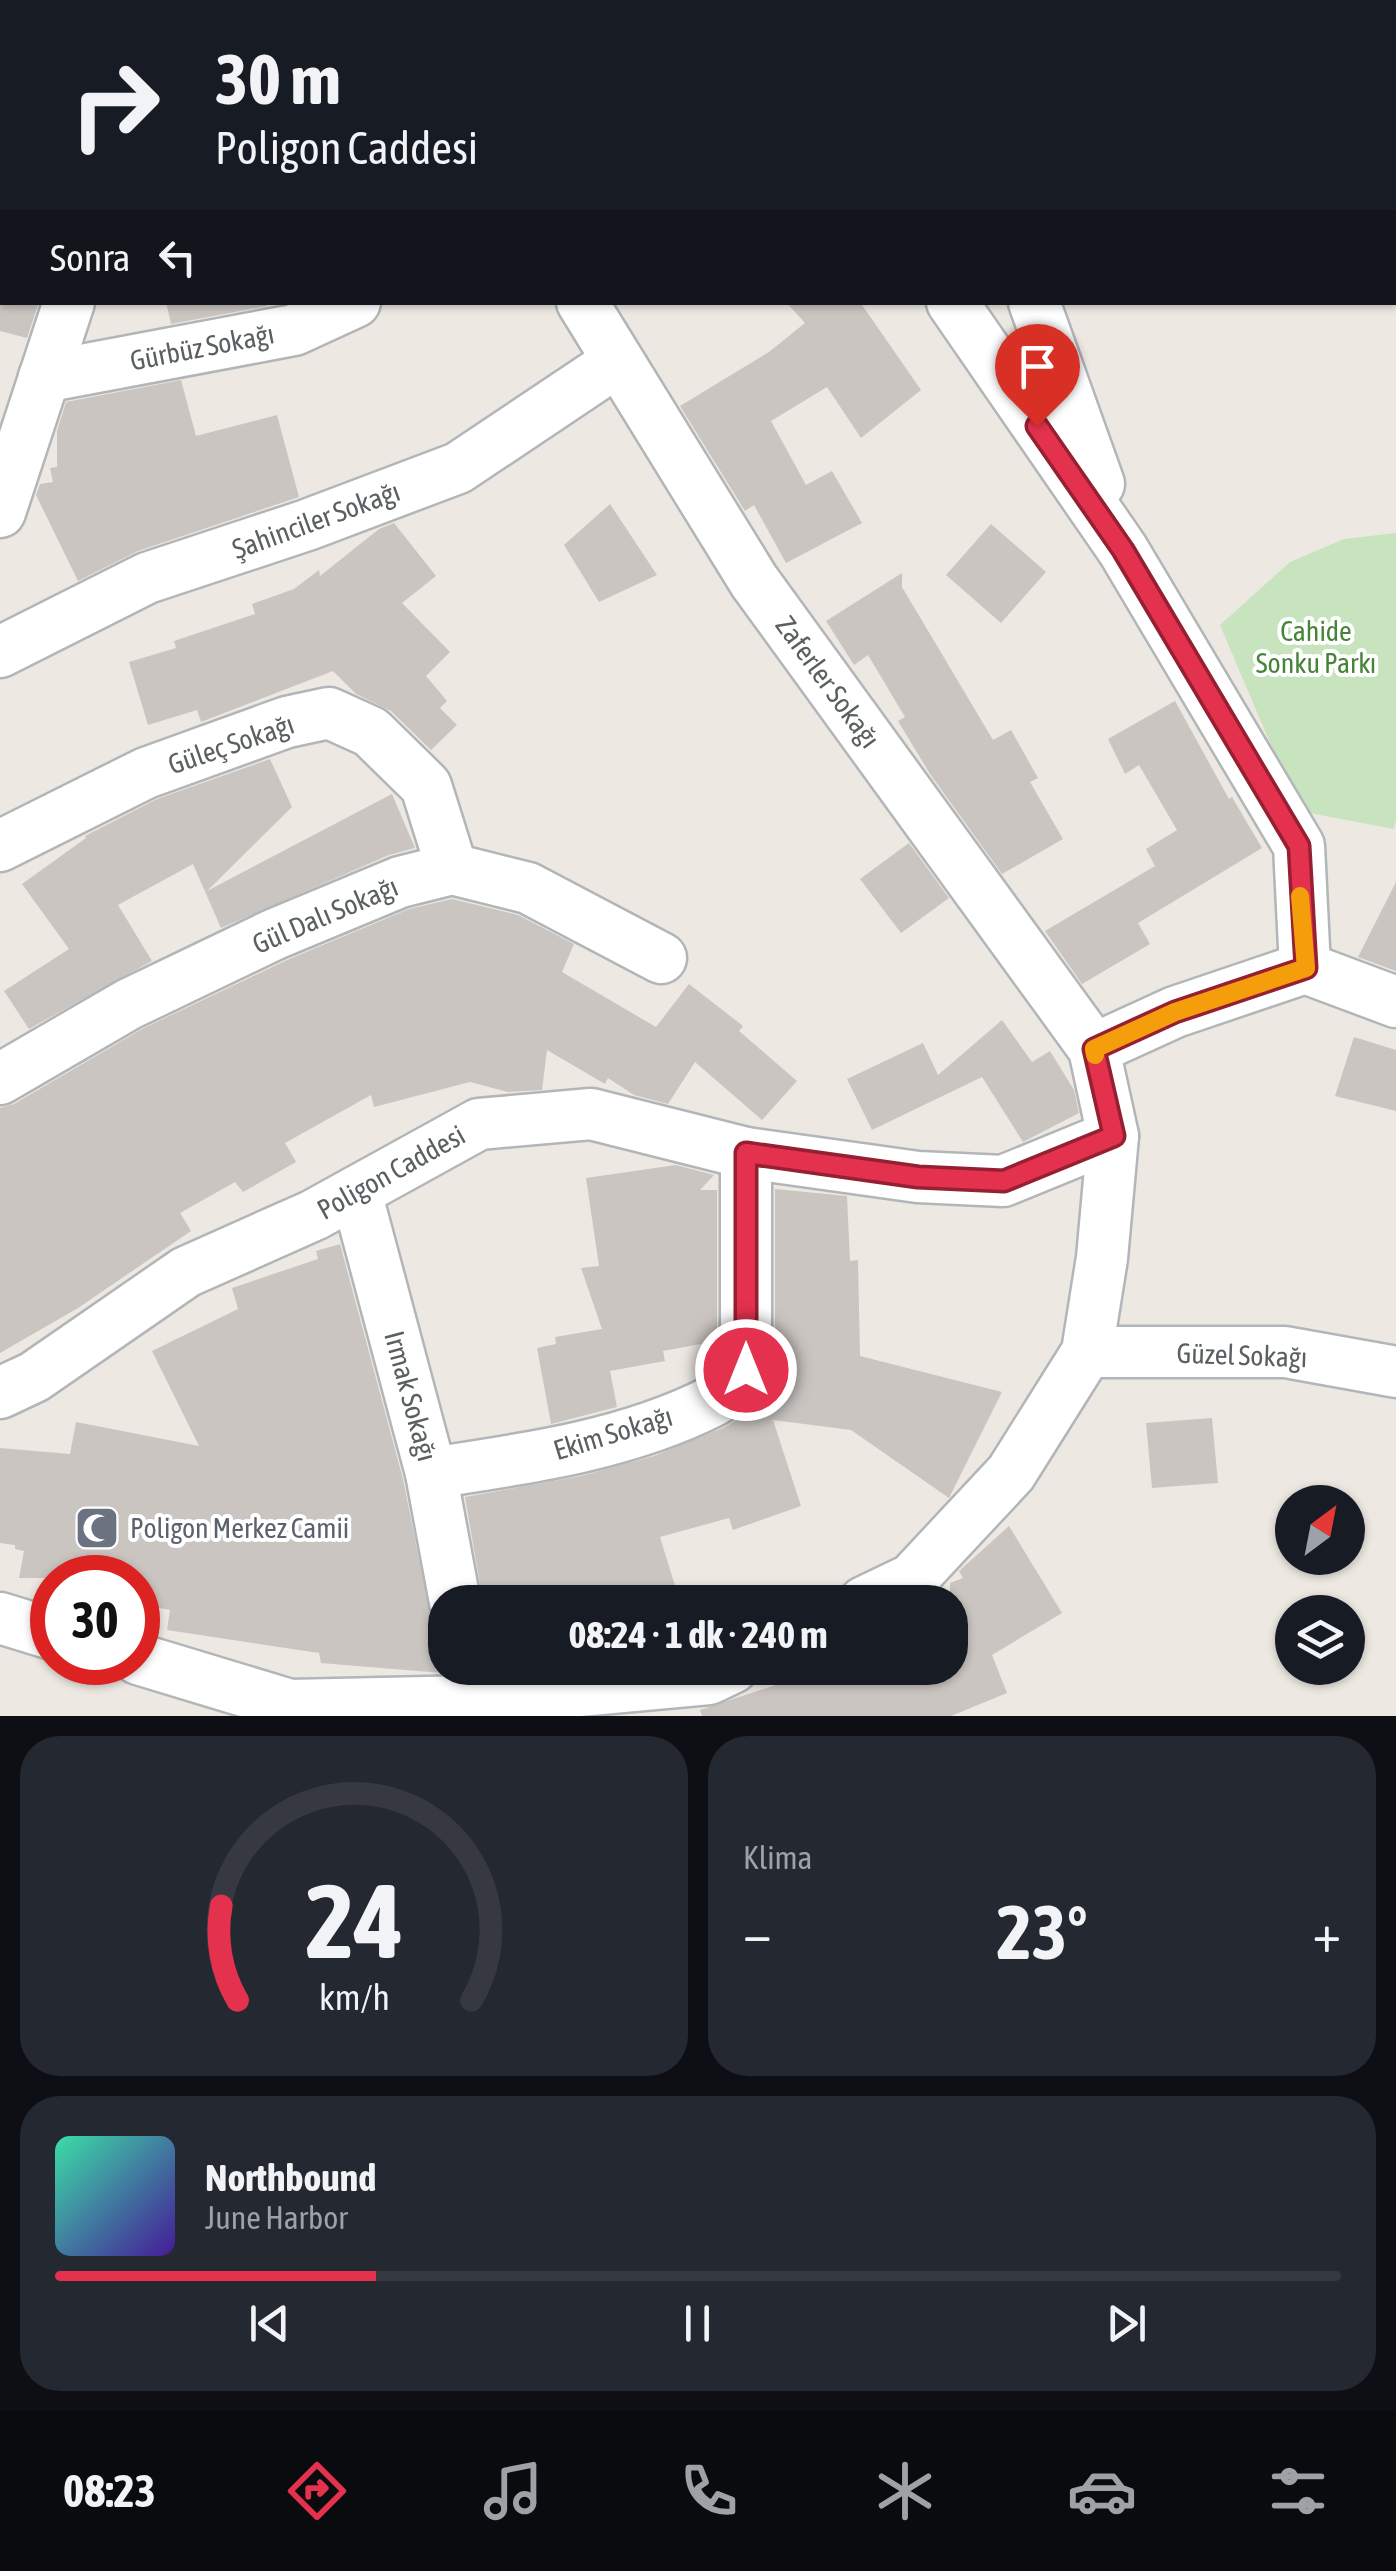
<!DOCTYPE html>
<html lang="tr">
<meta charset="utf-8">
<style>
body{margin:0;font-family:"Asap Condensed",sans-serif;background:#242831;color:#f1f3f6;height:100vh;display:flex;flex-direction:column;font-size:38px;white-space:nowrap}
*{box-sizing:border-box;margin:0}
p{font-size:32px;color:#9ea1a6}
.icon{flex:none;width:55px;height:55px;fill:none;stroke:currentColor;stroke-width:2;stroke-linecap:round;stroke-linejoin:round}
.map{position:relative;height:1716px;overflow:hidden}
.details{display:flex;flex-direction:column;gap:20px;padding:20px;background:#0d0f14;flex:1}
.details>*{flex:none}
.hud{position:absolute;left:0px;top:0px;width:1398px;height:305px;box-shadow:0 2px 8px #0004;background:#171b24;color:#f1f3f6;overflow:hidden}
.needle{width:65px;rotate:32deg}
.tools{position:absolute;left:1275px;top:1485px;display:grid;gap:20px}
.tools a{display:grid;place-items:center;width:90px;height:90px;border-radius:50%;background:#171b24;box-shadow:0 2px 8px #0004;font-size:50px}
.speed{position:absolute;left:30px;top:1555px;display:flex;gap:20px;font-size:50px;font-weight:700;text-align:center}
.speed>*{display:grid;place-content:center;width:130px;height:130px;border-radius:50%;background:#171b24;box-shadow:0 2px 8px #0004;line-height:1}
.speed .limit{border:15px solid #d22;background:#fff;color:#111}
.pin{position:absolute;display:grid;place-items:center;width:85px;height:85px;color:#fff;margin:-102px -42px;border-radius:50% 50% 50% 0;rotate:-45deg;box-shadow:0 0 10px #0007}
.pin .icon{rotate:45deg}
.me{position:absolute;width:110px;margin:-55px;rotate:0deg;stroke-linejoin:round;filter:drop-shadow(0 0 8px #0008)}
.turn{display:flex;align-items:center;gap:35px;height:210px;padding:0 50px;font-size:45px}
.turn .icon{width:130px;height:130px;stroke-width:2.5}
.turn b{display:block;font-size:70px;line-height:85px}
.then{display:flex;align-items:center;height:95px;padding:0 50px;background:#0003;gap:20px;font-size:38px}
.big{font-size:75px;font-weight:700;line-height:1.1}
.details .widget{flex:1;display:flex;flex-direction:column;justify-content:center;gap:15px;min-width:0;padding:0 35px;border-radius:40px;background:#242831}
.details .dial{align-items:center;gap:0}
.dial svg{height:260px;overflow:visible;fill:none;stroke:#363941;stroke-width:7;stroke-linecap:round;text-anchor:middle}
.dial text{fill:#f1f3f6;stroke:none}
.song{display:flex;align-items:center;gap:30px}
.cover{width:120px;height:120px;border-radius:15px;background:linear-gradient(135deg,hsl(160 70% 55%),hsl(260 70% 35%))}
.played{height:10px;border-radius:5px;background:linear-gradient(90deg,#e4314d 25%,#363941 25%)}
.keys{display:flex;justify-content:space-around;direction:ltr}
.heat{display:flex;justify-content:space-between;align-items:center;font-size:55px;direction:ltr}
.details .tiles{flex:1;display:grid;gap:20px;grid-template-columns:1fr 1fr}
.widget:last-child{grid-column:span 2}
.trip{position:absolute;left:428px;top:1585px;width:540px;height:100px;border-radius:40px;background:#171b24;box-shadow:0 2px 8px #0004;font-weight:700;line-height:100px;text-align:center}
.dock{display:flex;height:160px;justify-content:space-around;align-items:center;background:#090b0e;color:#9ea1a6}
.dock .icon{width:70px;height:70px}
.dock .current{color:#e4314d}
.dock b{font-size:45px;color:#f1f3f6}
.map>svg:first-child{display:block}
</style>
<div class="map">
<svg width="1396" height="1716" viewBox="0 0 1396 1716">
<rect width="100%" height="100%" fill="#ede8e2"/>
<polygon fill="#c7e4be" points="1396,533 1396,820 1394,829 1299,811 1220,625 1290,562 1344,539"/>
<g fill="#cac5c1">
<polygon points="0,302 39,302 27,338 0,331"/>
<polygon points="166,302 267,302 267,306 171,324"/>
<polygon points="786,302 860,302 921,390 861,438 827,387 771,421 806,485 832,471 862,523 786,563 754,505 745,511 680,406 769,352 805,323"/>
<polygon points="181,380 196,436 277,415 299,497 138,551 78,581 36,495 40,484 53,482 50,468 57,467 57,431 66,402"/>
<polygon points="610,504 657,575 599,602 564,545"/>
<polygon points="394,523 436,576 402,603 450,652 426,676 447,701 440,708 457,725 431,750 391,711 356,694 333,671 201,722 197,710 148,725 129,662 176,648 174,641 255,614 252,604 294,589 319,570 320,576 379,529"/>
<polygon points="991,524 1046,572 1001,623 946,575"/>
<polygon points="902,573 902,587 993,740 1011,730 1038,778 1030,782 1063,839 1002,874 930,774 898,721 905,717 868,655 854,665 826,621"/>
<polygon points="1175,701 1229,799 1232,797 1262,848 1138,923 1150,944 1082,984 1045,931 1155,866 1146,849 1177,830 1139,765 1125,774 1108,739"/>
<polygon points="270,759 292,807 207,891 392,794 415,848 389,855 221,928 193,864 118,905 152,961 29,1029 4,991 69,949 22,884 86,838 85,836 157,799"/>
<polygon points="909,843 949,898 901,933 860,879"/>
<polygon points="1396,882 1396,971 1358,957"/>
<polygon points="452,899 518,915 574,944 562,972 656,1027 689,984 743,1026 739,1031 797,1081 762,1120 695,1062 668,1104 634,1095 608,1078 605,1084 547,1050 542,1090 508,1092 470,1082 374,1107 371,1095 285,1143 296,1162 243,1192 235,1182 180,1213 191,1231 78,1308 0,1353 0,1108 14,1104 142,1029 287,960 409,909"/>
<polygon points="1002,1020 1032,1062 1050,1051 1074,1090 1079,1113 1023,1142 982,1077 872,1130 847,1079 923,1043 938,1075"/>
<polygon points="1354,1037 1396,1050 1396,1111 1335,1096"/>
<polygon points="676,1165 714,1175 700,1190 717,1190 717,1341 663,1351 665,1361 610,1371 617,1407 551,1424 537,1348 556,1344 555,1337 602,1329 581,1268 599,1266 586,1178"/>
<polygon points="775,1189 847,1196 850,1261 858,1260 860,1356 1002,1392 949,1498 851,1430 773,1420 801,1506 733,1530 729,1518 660,1537 680,1602 483,1602 465,1497 581,1476 654,1456 725,1427 758,1407 759,1398 768,1387 775,1369"/>
<polygon points="340,1244 403,1479 442,1673 321,1663 319,1653 167,1630 170,1610 138,1604 138,1578 19,1578 24,1551 15,1549 15,1545 0,1543 0,1448 70,1454 76,1422 199,1446 152,1351 238,1309 232,1288 318,1259 316,1251"/>
<polygon points="1212,1418 1218,1483 1152,1488 1146,1423"/>
<polygon points="1009,1526 1062,1613 992,1655 1007,1693 951,1716 702,1716 700,1710 827,1668 950,1668 950,1583 963,1578 959,1571"/>
</g>
<g fill="none" stroke-linecap="round" stroke-linejoin="round">
<defs>
<g id="street">
<polyline points="389,0 391,2"/>
<polyline points="743,0 745,2"/>
<polyline points="926,0 927,2"/>
<polyline points="154,2 154,0"/>
<polyline points="0,233 2,234"/>
<polyline points="582,302 754,581 1094,1049 1113,1136 1102,1258 1087,1352 1011,1473 912,1579 864,1602"/>
<polyline points="952,302 1123,550 1299,846 1305,968"/>
<polyline points="1034,302 1099,484"/>
<polyline points="44,377 294,330 355,302"/>
<polyline points="0,512 69,302"/>
<polyline points="0,652 147,578 307,525 458,468 618,361"/>
<polyline points="0,846 146,773 287,722 329,713 371,732 426,786 452,869"/>
<polyline points="1094,1049 1175,1012 1305,968 1396,1002"/>
<polyline points="0,1079 129,1004 275,934 400,882 452,869 528,888 661,958"/>
<polyline points="356,1192 431,1473 455,1602"/>
<polyline points="1087,1352 1285,1352 1396,1372"/>
<polyline points="0,1393 34,1377 186,1272 314,1215 479,1124 591,1114 746,1153 918,1177 1003,1181 1113,1136"/>
<path d="M431,1473c94,-14 196,-28 282,-72 12,-7 23,-21 33,-32v-216"/>
<polyline points="0,1618 52,1634"/>
<polyline points="138,1659 290,1705 473,1701 709,1679 732,1668"/>
</g>
</defs>
<use href="#street" stroke="#b2b6b9" stroke-width="55"/>
<use href="#street" stroke="#fff" stroke-width="50"/>
</g>
<g fill="none" stroke-linecap="round" stroke-linejoin="round">
<defs>
<polyline id="route" points="746,1370 746,1153 918,1177 1004,1181 1114,1136 1094,1049 1175,1012 1306,968 1299,846 1123,550 1037,426"/>
</defs>
<use href="#route" stroke="#942032" stroke-width="25"/>
<use href="#route" stroke="#e4314d" stroke-width="18"/>
<polyline stroke="#f59e0b" stroke-width="18" points="1095,1055 1094,1049 1175,1012 1306,968 1300,896"/>
</g>
<defs>
<symbol id="mosque-square" viewBox="-11 -11 22 22"><rect x="-9" y="-9" width="18" height="18" rx="4" fill="#6b7280" stroke="#fff"/><path d="M3.5-4.9A6 6 0 1 0 3.5 4.9A5 5 0 1 1 3.5-4.9Z" fill="#fff"/></symbol>
</defs>
<g fill-rule="evenodd">
<use href="#mosque-square" x="72" y="1503" width="50" height="50"/>
</g>
<g text-anchor="middle" stroke-width="8" stroke-linejoin="round" paint-order="stroke">
<g font-size="28" fill="#5a6062" stroke="#fff">
<text transform="translate(202 347) rotate(-11)" y="10">Gürbüz Sokağı</text>
<text transform="translate(316 520) rotate(-20)" y="10">Şahinciler Sokağı</text>
<text transform="translate(828 682) rotate(54)" y="10">Zaferler Sokağı</text>
<text transform="translate(231 744) rotate(-19)" y="10">Güleç Sokağı</text>
<text transform="translate(325 915) rotate(-23)" y="10">Gül Dalı Sokağı</text>
<text transform="translate(391 1172) rotate(-29)" y="10">Poligon Caddesi</text>
<text transform="translate(1242 1355) rotate(2)" y="10">Güzel Sokağı</text>
<text transform="translate(411 1396) rotate(75)" y="10">Irmak Sokağı</text>
<text transform="translate(613 1433) rotate(-17)" y="10">Ekim Sokağı</text>
</g>
<g font-size="28" fill="#468437" stroke="#fff">
<text x="1316" y="641">Cahide<tspan x="1316" dy="32">Sonku Parkı</tspan></text>
</g>
<g font-size="28" fill="#5b616d" stroke="#fff" text-anchor="start">
<text x="130" y="1538">Poligon Merkez Camii</text>
</g>
</g>
</svg>
<div class="tools">
<a><svg class="needle" viewBox="-14 -14 28 28"><path d="M0-13l5 13h-10z" fill="#e53935"/><path d="M0 13l5-13h-10z" fill="#9ea1a6"/></svg></a>
<a><svg class="icon" aria-label="layers" viewBox="0 0 24 24"><path d="M12 4l9 5-9 5-9-5zM3 14l9 5 9-5"/></svg></a>
</div>
<div class="speed"><div class="limit">30</div></div>
<div class="pin" style="left:1037px;top:426px;background:#d93025"><svg class="icon" aria-label="arrive" viewBox="0 0 24 24"><path d="M6 21V4h12l-3 4 3 4H6"/></svg></div>
<svg class="me" style="left:746px;top:1370px" viewBox="-20 -20 40 40"><circle r="17" fill="#e4314d" stroke="#fff" stroke-width="3"/><path d="M0-11L8 9 0 5-8 9z" fill="#fff"/></svg>
<div class="trip">08:24 · 1 dk · 240 m</div>
<div class="hud">
<div class="turn"><svg class="icon" aria-label="right" viewBox="0 0 24 24"><path d="M7 20v-9h11M14 6l5 5-5 5"/></svg><div><b>30 m</b>Poligon Caddesi</div></div>
<div class="then">Sonra<svg class="icon" aria-label="left" viewBox="0 0 24 24"><path d="M17 20v-9H6M10 6l-5 5 5 5"/></svg></div>
</div>
</div>
<section class="details">
<div class="tiles">
<div class="widget dial"><svg viewBox="0 0 100 80">
<path d="M14 69A42 42 0 1 1 86 69"/>
<path d="M14 69A42 42 0 0 1 9 40" stroke="#e4314d"/>
<text x="50" y="56" font-size="32" font-weight="700">24</text>
<text x="50" y="72" font-size="11">km/h</text>
</svg></div>
<div class="widget"><p>Klima</p>
<div class="heat"><a>−</a><b class="big">23°</b><a>+</a></div>
</div>
<div class="widget">
<div class="song"><i class="cover"></i><div><b>Northbound</b><p>June Harbor</p></div></div>
<div class="played"></div>
<div class="keys"><svg class="icon" aria-label="previous" viewBox="0 0 24 24"><path d="M18 5L8 12l10 7zM5 5v14"/></svg><svg class="icon" aria-label="pause" viewBox="0 0 24 24"><path d="M8 5v14M16 5v14"/></svg><svg class="icon" aria-label="next" viewBox="0 0 24 24"><path d="M6 5l10 7-10 7zM19 5v14"/></svg></div>
</div>
</div>
</section>
<nav class="dock">
<b>08:23</b>
<svg class="icon current" aria-label="directions" viewBox="0 0 24 24"><path d="M12 3l9 9-9 9-9-9zM9 14v-3h6M13 9l2 2-2 2"/></svg>
<svg class="icon" aria-label="music" viewBox="0 0 24 24"><path d="M9 18V5l10-2v13"/><circle cx="6" cy="18" r="3"/><circle cx="16" cy="16" r="3"/></svg>
<svg class="icon" aria-label="phone" viewBox="0 0 24 24"><path d="M5 4h4l2 5-3 2q2 4 5 5l2-3 5 2v4C11 20 4 13 5 4z"/></svg>
<svg class="icon" aria-label="climate" viewBox="0 0 24 24"><path d="M12 3v18M4 7l16 10M4 17L20 7"/></svg>
<svg class="icon" aria-label="car" viewBox="0 0 24 24"><path d="M5 17H2v-5l4-1 3-4h7l3 4 3 1v5h-3M9 17h6M6 11h13"/><circle cx="7" cy="17" r="2"/><circle cx="17" cy="17" r="2"/></svg>
<svg class="icon" aria-label="filters" viewBox="0 0 24 24"><path d="M4 7h16M4 17h16"/><circle cx="9" cy="7" r="2"/><circle cx="15" cy="17" r="2"/></svg>
</nav>
